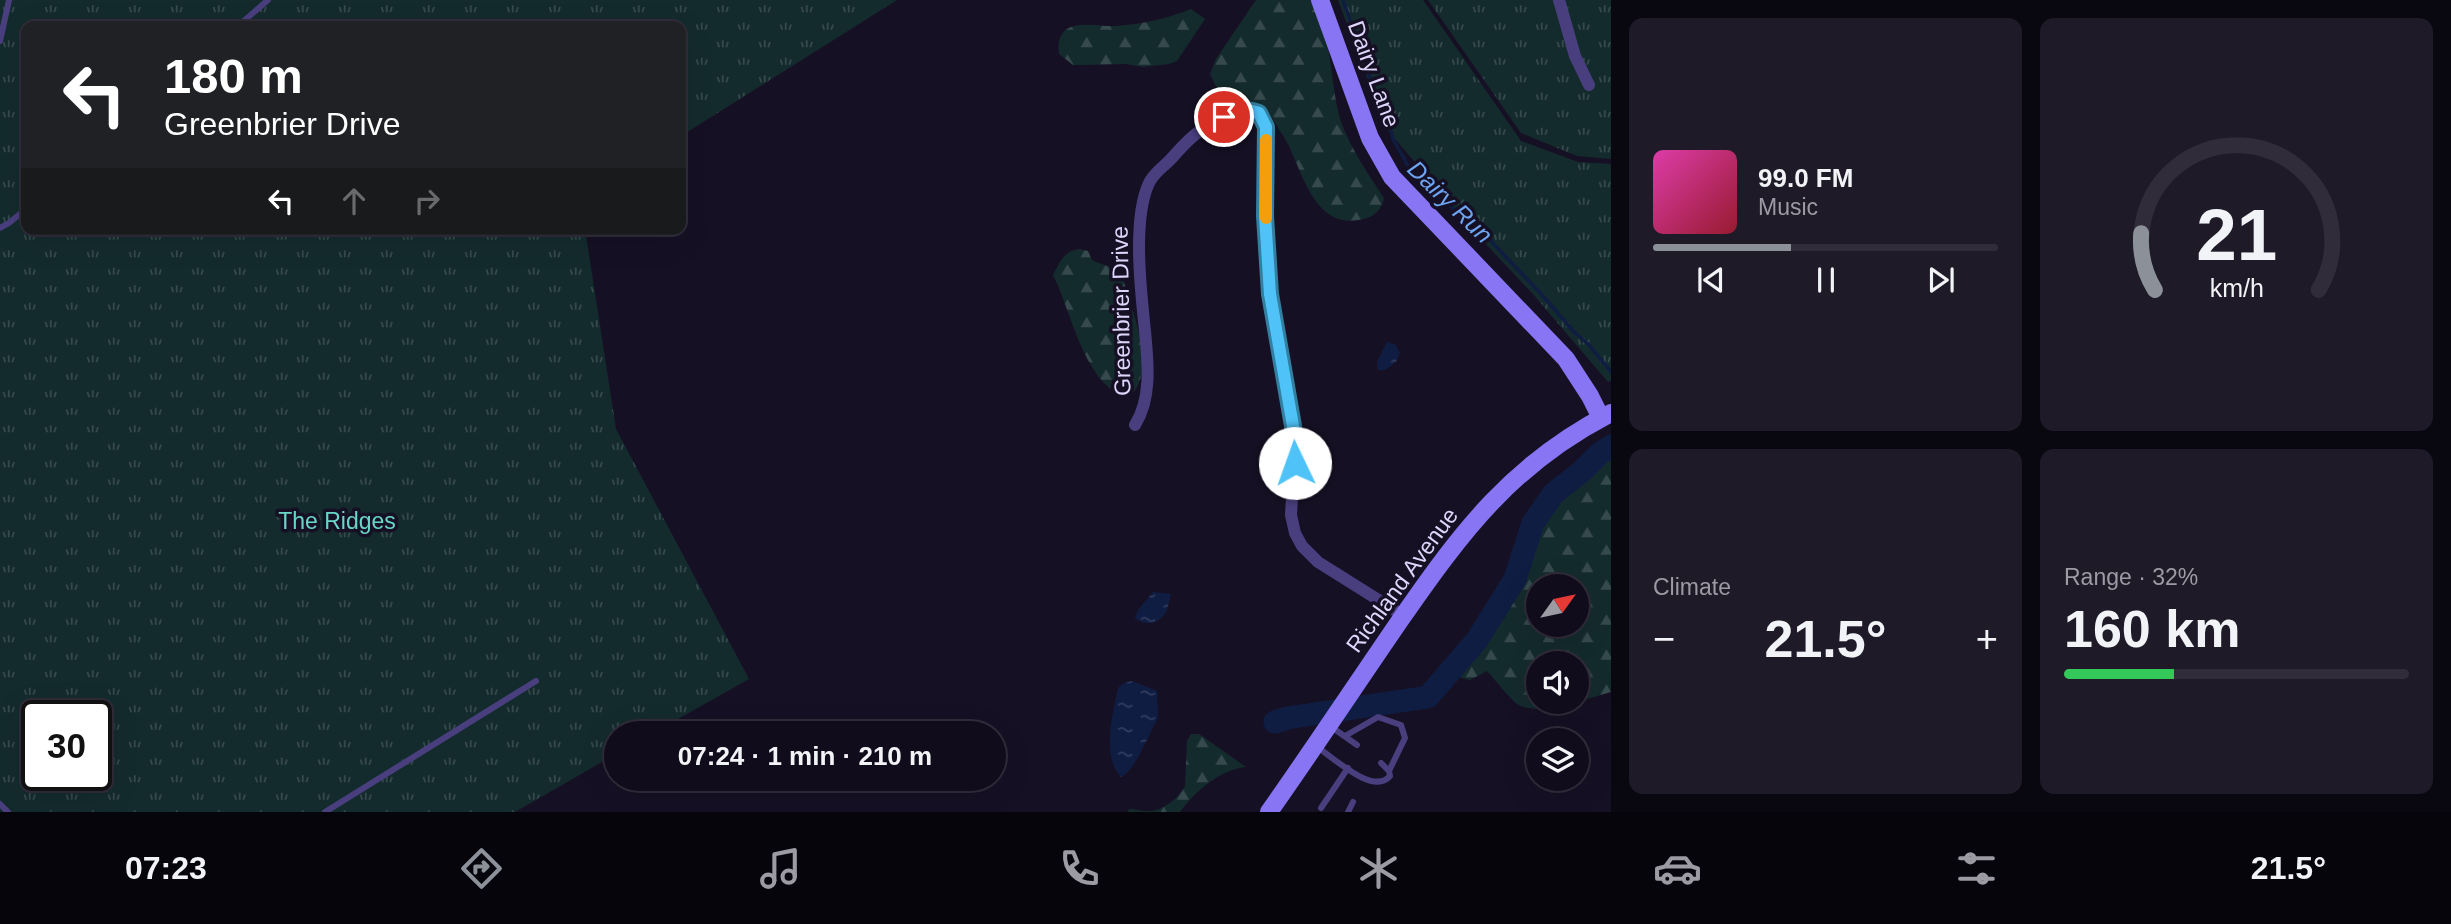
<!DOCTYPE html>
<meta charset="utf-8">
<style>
body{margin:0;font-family:Arial,sans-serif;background:#1e1a28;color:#f1f3f6;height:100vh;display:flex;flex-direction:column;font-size:26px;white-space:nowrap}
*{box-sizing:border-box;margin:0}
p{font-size:23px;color:#9c9ba3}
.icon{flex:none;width:38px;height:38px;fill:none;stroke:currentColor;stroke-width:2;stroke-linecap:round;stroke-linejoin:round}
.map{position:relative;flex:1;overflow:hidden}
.drawer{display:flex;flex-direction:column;gap:18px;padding:18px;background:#09070f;width:840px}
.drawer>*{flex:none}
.banner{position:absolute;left:21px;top:21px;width:665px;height:214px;border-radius:14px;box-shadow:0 7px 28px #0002,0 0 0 2px #302c3a;background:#202124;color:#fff;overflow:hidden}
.needle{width:46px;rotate:57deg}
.tools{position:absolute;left:1526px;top:574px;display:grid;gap:14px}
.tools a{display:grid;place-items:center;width:63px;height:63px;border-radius:50%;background:#100c1b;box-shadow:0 7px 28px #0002,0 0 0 2px #302c3a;font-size:35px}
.speed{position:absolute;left:21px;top:700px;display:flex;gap:14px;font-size:35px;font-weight:700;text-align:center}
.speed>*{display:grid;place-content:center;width:91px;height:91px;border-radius:50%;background:#100c1b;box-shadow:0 7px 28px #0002,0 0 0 2px #302c3a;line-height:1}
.speed .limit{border:4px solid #111;border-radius:10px;background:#fff;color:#111}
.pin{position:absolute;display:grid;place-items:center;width:60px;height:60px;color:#fff;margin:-30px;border:4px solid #fff;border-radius:50%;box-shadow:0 2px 7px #0007}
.me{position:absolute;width:77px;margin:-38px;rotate:357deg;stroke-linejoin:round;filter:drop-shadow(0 0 5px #0008)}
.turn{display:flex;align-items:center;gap:24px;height:147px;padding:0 28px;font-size:32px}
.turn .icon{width:91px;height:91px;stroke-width:2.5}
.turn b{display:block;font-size:49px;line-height:60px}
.lanes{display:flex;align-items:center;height:66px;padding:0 28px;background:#0003;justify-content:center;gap:35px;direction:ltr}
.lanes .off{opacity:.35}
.big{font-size:52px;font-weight:800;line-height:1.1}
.drawer .widget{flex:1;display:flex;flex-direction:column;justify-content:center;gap:10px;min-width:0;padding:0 24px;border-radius:14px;background:#1e1a28}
.drawer .dial{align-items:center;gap:0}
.dial svg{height:182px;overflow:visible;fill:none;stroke:#302c3a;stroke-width:7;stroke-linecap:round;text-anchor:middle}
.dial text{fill:#f1f3f6;stroke:none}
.song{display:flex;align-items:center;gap:21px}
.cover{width:84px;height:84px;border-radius:10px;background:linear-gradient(135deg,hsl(320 70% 55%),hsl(350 70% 35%))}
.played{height:7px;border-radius:4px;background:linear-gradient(90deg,#8c9099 40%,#302c3a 40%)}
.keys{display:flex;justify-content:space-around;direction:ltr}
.heat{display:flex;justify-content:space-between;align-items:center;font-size:38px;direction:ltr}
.charge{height:10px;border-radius:5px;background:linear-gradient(90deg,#34c759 32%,#302c3a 0)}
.drawer .tiles{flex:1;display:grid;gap:18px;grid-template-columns:repeat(2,1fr)}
.trip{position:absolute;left:604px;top:721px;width:402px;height:70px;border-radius:35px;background:#100c1b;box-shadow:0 7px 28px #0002,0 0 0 2px #302c3a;font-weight:800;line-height:70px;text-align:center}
.menu{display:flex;height:112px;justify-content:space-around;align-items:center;background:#06050b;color:#9c9ba3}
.menu .icon{width:49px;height:49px}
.menu .current{color:#8c9099}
.menu b{font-size:32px;color:#f1f3f6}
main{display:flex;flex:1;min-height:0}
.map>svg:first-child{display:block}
</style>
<main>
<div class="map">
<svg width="1611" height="812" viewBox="0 0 1611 812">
<defs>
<pattern id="forest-firs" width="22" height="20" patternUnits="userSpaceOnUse" patternTransform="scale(1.75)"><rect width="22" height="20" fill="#142b2d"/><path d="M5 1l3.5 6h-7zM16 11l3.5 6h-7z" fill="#36494c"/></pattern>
<pattern id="park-tufts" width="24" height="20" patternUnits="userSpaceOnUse" patternTransform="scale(1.75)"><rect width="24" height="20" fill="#142b2d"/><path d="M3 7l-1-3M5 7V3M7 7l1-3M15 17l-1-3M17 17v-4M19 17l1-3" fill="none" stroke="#36494c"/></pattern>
<pattern id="water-ripples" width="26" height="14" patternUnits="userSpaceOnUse" patternTransform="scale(1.75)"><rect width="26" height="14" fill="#101d43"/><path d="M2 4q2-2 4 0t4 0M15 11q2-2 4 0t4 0" fill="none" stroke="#323d5f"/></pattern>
</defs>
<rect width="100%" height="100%" fill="#161024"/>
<g fill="url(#forest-firs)" fill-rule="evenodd">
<path d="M1256,0h55c7,13 14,26 16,41 5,27 6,54 14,81 10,27 27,52 43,76 -1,9 -8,17 -17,20 -50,16 -63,-41 -79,-74 -6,-11 -14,-22 -20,-33 -14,-3 -34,-7 -46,-17 -5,-4 -9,-14 -12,-20l6,-15z"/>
<path d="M1191,9l14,10 -28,42 -8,3 -26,3 -17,-3 -45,1h-8l-14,-11c-1,-9 -1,-19 8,-25 13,-8 35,-2 49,-3 26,-2 51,-7 75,-17z"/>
<path d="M1079,249l9,2 4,9c8,4 19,6 25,12 7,5 9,16 11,24 9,24 28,88 -2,101 -42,-13 -55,-87 -73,-122 7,-13 11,-24 26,-26z"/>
<path d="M1609,441h2v251l-34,10v-39h-39v39h38c-17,4 -40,11 -57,3 -9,-5 -24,-26 -32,-34l-17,9 -16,-4 -7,-15 11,-11 15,-7 11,-22 24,-32 9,-23 10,-39 9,-19 20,-21zM1538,586h39v39h-39z"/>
<path d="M1191,734h8l47,33c-25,2 -52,25 -66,45h-52l1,-3c7,0 11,2 18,2 15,1 32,-13 38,-25l2,-45z"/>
</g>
<g fill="url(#park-tufts)" fill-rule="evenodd">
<path d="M0,0h897l-216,136v-110h-655v203h559l31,200 133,250 -96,54h-37v21l-101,58h-515zM37,716h59v59h-59z"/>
<polygon points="1338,0 1423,0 1521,141 1578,162 1611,164 1611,381 1608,382 1532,293 1467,224 1386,128"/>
<polygon points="1428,0 1611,0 1611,159 1577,156 1521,133"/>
</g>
<g fill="url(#water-ripples)">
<polygon points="1387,342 1396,345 1400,353 1396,362 1385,370 1378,370 1377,362"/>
<path d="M1153,592l18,2c-2,5 -2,13 -5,18 -8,13 -21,14 -31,6l3,-8z"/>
<path d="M1132,681l25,10 1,27c-9,15 -23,53 -37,59 -20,-21 -8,-64 -3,-89l6,-5z"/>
</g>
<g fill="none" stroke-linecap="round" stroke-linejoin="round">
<polyline stroke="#101d43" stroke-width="3.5" points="1343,0 1376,94 1387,114 1393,139 1411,171 1422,183 1484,234 1543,296 1573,331 1589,345 1611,372"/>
<polyline stroke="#101d43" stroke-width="23" points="1275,722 1287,718 1428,697 1477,640 1515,579 1533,523 1554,493 1581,472 1599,454 1611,446"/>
<g stroke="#493f7f" stroke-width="6">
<polyline points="238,26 268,0"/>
<polyline points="0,41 9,0"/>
<polyline points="0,228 9,223 26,209"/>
<polyline points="1330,726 1357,745"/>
<polyline points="1345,736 1378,717 1401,725 1405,738 1389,771"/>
<path d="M1317,747c16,10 56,49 73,29l-1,-5 -8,-8"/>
<polyline points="0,804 8,812"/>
<polyline points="1321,808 1348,768"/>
<polyline points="325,812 536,681"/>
<polyline points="1348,812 1353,802"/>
</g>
<g stroke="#493f7f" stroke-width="12">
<polyline points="1559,0 1575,56 1589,85"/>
<path d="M1135,425c17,-27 13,-63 10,-94 -4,-39 -13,-112 4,-148 4,-9 14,-16 21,-23 11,-12 22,-25 36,-33 20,-11 29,-22 53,-14l7,14 -1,89 5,78 25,151 -4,70 4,18 7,13 16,16 86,54"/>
</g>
<g stroke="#8775f4" stroke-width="18">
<polyline points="1320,0 1370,138 1392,177 1566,359 1590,396 1601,418"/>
<path d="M1269,812c45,-64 88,-129 132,-193 61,-88 112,-156 210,-206"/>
</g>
</g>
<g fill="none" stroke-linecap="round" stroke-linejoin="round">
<defs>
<path id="route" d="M1224,117c14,-7 20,-9 35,-4l7,14 -1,89 5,78 23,132 2,37"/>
</defs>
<use href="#route" stroke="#337fa1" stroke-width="18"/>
<use href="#route" stroke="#4fc3f7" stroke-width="12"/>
<polyline stroke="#f59e0b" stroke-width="12" points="1266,218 1266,140"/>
</g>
<g text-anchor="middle" stroke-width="7" stroke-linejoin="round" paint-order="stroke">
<g font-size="23" fill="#dfd6fc" stroke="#161024">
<text transform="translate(1374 74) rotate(70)" y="8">Dairy Lane</text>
<text transform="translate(1121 311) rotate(-91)" y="8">Greenbrier Drive</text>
<text transform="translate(1402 580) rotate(-54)" y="8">Richland Avenue</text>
</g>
<g font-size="23" fill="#68d6c8" stroke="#161024">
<text x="337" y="529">The Ridges</text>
</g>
<g font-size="24" font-style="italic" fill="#6da5f3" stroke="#161024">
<text transform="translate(1450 202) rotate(44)" y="8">Dairy Run</text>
</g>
</g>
</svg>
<div class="tools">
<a><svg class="needle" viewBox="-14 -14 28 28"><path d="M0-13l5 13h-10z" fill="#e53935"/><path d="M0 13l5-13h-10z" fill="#9c9ba3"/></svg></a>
<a><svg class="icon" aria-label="sound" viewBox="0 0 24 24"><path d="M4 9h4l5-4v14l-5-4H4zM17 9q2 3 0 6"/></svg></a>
<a><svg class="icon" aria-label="layers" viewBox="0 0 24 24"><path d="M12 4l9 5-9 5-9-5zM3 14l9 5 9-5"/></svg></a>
</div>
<div class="speed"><div class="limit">30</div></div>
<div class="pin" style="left:1224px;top:117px;background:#d93025"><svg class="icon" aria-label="arrive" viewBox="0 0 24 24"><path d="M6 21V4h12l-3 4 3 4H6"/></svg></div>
<svg class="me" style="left:1295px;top:463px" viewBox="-20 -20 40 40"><circle r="19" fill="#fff"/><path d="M0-13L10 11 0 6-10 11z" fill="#4fc3f7"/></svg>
<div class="trip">07:24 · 1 min · 210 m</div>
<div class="banner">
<div class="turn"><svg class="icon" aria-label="left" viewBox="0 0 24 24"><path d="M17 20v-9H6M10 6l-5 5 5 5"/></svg><div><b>180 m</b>Greenbrier Drive</div></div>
<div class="lanes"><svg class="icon" aria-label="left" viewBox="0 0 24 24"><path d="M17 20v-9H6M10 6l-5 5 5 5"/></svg><svg class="icon off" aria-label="ahead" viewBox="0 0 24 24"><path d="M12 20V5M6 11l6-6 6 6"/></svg><svg class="icon off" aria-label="right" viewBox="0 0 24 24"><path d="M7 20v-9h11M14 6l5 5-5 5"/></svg></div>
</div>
</div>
<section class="drawer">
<div class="tiles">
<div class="widget">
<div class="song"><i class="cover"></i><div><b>99.0 FM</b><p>Music</p></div></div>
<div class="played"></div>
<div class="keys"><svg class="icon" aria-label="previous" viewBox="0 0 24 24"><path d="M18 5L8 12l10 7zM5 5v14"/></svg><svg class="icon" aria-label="pause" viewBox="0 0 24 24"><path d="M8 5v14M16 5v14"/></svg><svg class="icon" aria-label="next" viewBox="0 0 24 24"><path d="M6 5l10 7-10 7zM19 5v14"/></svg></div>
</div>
<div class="widget dial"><svg viewBox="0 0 100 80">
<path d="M14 69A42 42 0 1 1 86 69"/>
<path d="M14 69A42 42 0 0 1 8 44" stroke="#8c9099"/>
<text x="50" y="56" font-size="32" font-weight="700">21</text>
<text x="50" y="72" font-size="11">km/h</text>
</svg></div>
<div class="widget"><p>Climate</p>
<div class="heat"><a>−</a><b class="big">21.5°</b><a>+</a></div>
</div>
<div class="widget"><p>Range · 32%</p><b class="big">160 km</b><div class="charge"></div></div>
</div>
</section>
</main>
<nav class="menu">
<b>07:23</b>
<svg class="icon current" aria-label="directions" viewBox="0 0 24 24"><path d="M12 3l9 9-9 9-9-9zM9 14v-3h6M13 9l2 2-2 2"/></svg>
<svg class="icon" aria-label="music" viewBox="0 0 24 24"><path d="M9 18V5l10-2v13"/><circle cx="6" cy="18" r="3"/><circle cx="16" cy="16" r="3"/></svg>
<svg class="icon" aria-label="phone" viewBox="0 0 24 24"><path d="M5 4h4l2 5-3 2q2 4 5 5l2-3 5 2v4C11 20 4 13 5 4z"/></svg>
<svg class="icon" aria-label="climate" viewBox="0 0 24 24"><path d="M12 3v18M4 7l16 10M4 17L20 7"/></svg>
<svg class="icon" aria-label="car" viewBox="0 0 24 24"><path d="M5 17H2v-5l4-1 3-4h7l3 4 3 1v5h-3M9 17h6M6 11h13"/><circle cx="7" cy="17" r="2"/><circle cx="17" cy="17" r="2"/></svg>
<svg class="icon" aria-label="filters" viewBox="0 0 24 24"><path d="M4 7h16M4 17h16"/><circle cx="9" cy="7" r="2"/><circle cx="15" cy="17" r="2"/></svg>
<b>21.5°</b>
</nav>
